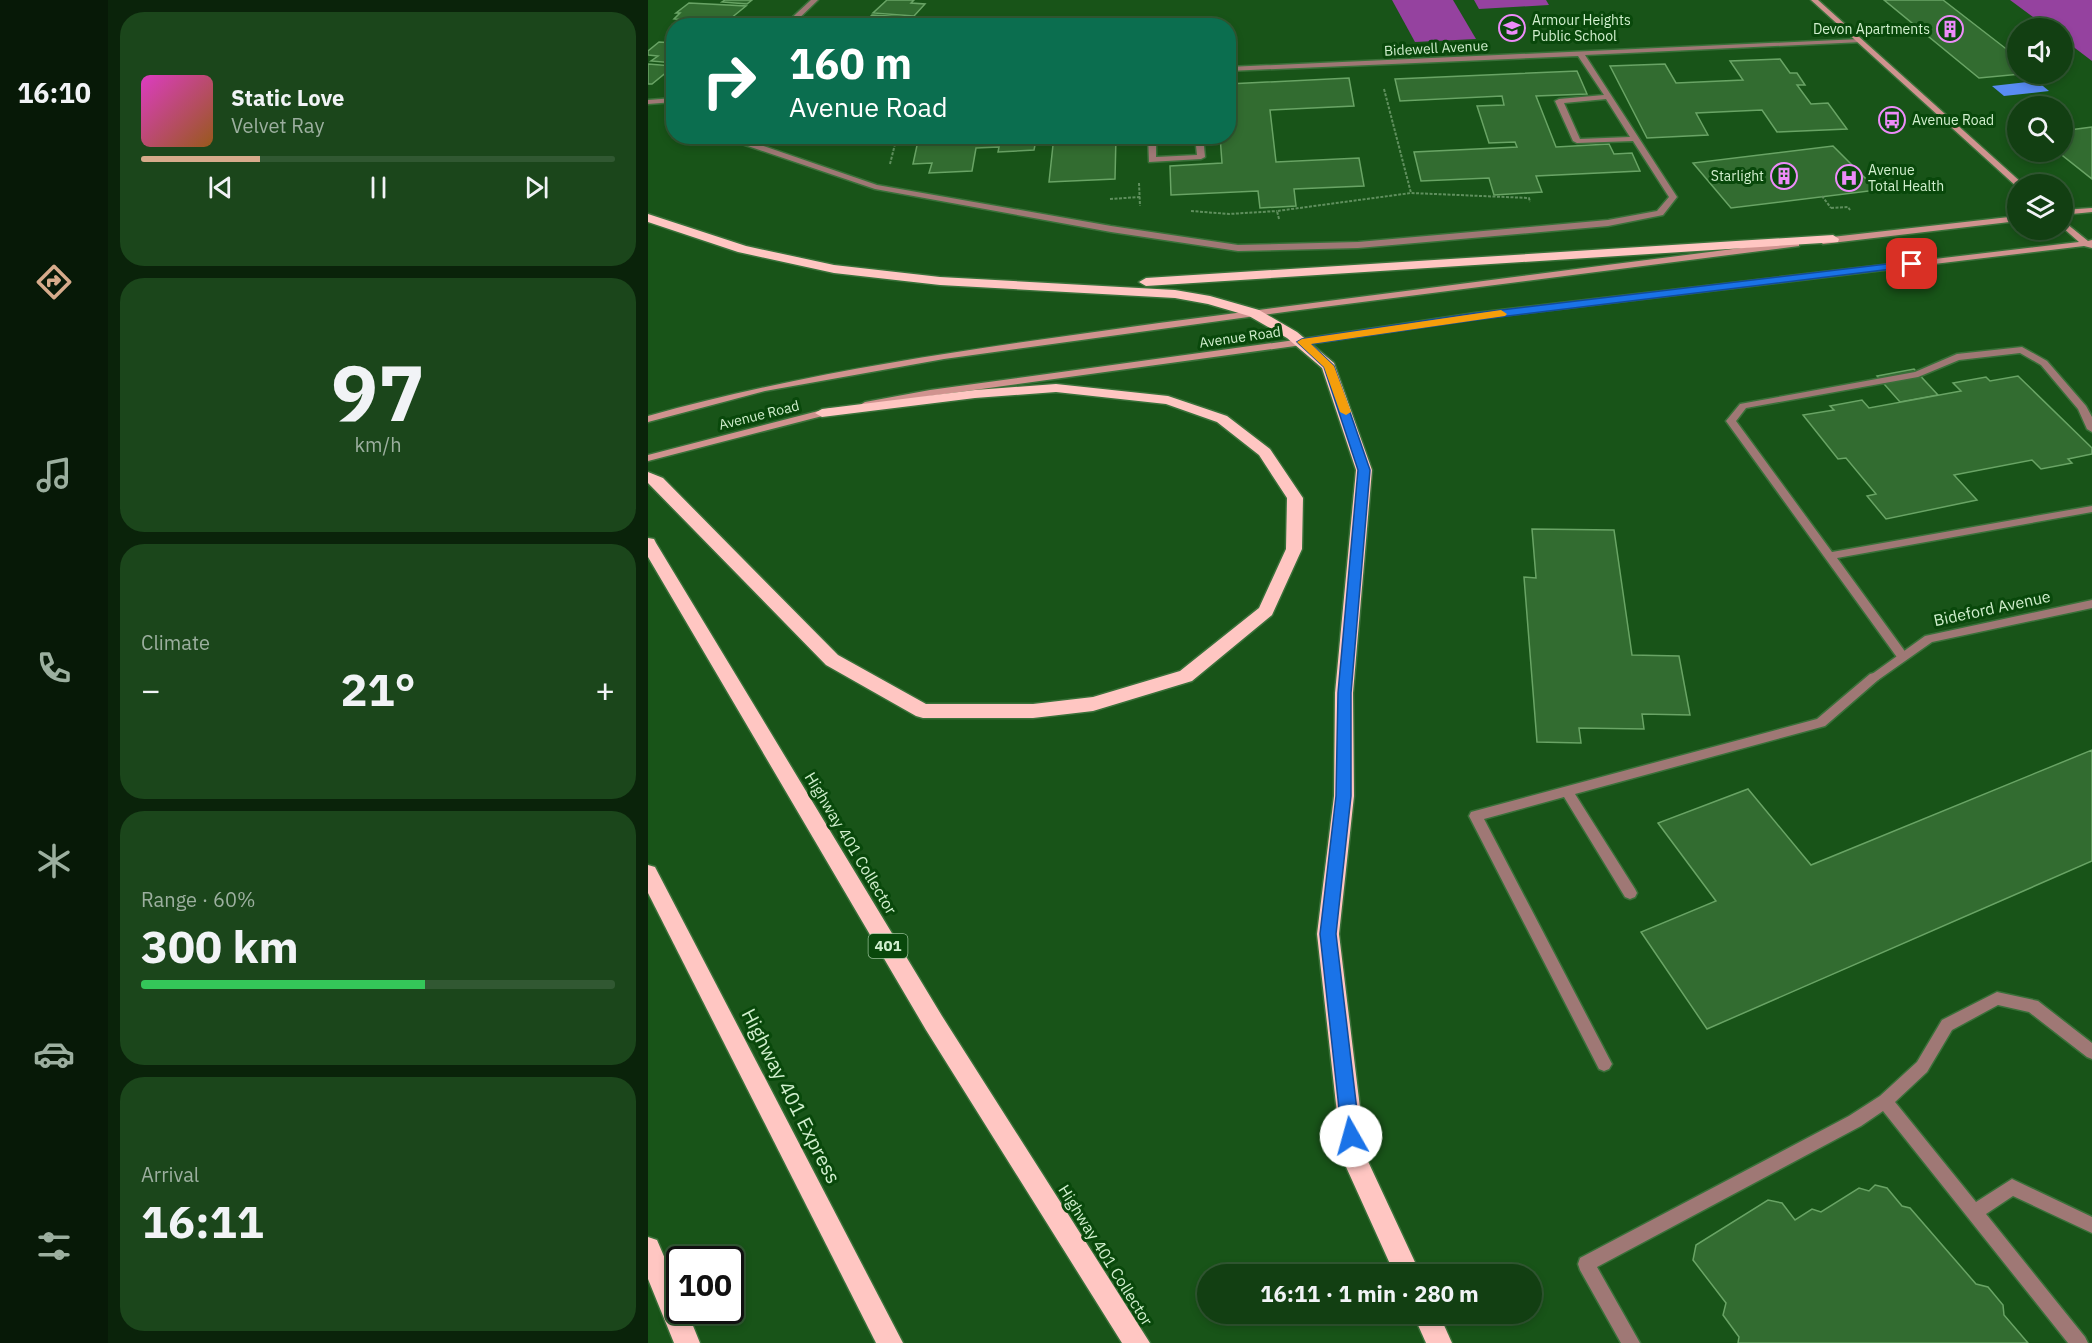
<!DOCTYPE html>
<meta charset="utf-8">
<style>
body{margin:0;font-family:"IBM Plex Sans",sans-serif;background:#1b461b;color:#f1f3f6;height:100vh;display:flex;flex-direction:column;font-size:22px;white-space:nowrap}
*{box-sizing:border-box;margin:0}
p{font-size:20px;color:#9caf9f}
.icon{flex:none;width:33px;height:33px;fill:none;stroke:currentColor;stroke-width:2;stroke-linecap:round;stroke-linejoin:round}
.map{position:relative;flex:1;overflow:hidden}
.panel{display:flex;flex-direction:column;gap:12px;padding:12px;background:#0a230a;width:540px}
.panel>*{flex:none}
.guide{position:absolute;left:18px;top:18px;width:570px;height:126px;border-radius:24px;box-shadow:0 3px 9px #0003,0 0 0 2px #315832;background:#0b6e4f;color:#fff;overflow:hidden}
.controls{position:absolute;left:1359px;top:18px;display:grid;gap:12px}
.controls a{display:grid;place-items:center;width:66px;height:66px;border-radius:50%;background:#123f12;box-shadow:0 3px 9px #0003,0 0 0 2px #315832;font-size:30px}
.speed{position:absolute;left:18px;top:1246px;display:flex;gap:12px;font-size:30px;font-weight:700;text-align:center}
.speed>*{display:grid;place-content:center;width:78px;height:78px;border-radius:50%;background:#123f12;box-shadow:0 3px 9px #0003,0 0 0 2px #315832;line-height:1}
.speed .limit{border:3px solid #111;border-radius:9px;background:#fff;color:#111}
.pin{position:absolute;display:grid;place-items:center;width:51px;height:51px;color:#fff;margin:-26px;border-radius:12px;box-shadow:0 3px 9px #0006}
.me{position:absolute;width:66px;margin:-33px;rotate:353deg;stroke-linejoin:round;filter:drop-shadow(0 0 4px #0008)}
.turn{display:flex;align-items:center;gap:21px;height:126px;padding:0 24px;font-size:27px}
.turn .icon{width:78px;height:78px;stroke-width:2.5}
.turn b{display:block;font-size:42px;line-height:51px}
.big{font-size:45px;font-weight:800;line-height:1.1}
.panel .card{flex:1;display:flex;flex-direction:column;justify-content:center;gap:9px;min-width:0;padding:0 21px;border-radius:24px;background:#1b461b}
.panel .dial{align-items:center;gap:0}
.dial b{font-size:78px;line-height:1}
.song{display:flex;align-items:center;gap:18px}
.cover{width:72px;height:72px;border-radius:9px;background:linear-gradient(135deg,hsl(310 70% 55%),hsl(30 70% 35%))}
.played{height:6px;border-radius:3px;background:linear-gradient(90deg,#d6ab8b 25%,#315832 25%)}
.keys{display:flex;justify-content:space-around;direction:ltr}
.heat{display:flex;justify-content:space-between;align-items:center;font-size:33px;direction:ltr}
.charge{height:9px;border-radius:4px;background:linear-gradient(90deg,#34c759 60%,#315832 0)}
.trip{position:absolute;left:549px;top:1264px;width:345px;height:60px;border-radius:30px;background:#123f12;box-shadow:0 3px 9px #0003,0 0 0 2px #315832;font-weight:800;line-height:60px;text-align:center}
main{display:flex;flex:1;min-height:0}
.dock{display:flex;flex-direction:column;width:108px;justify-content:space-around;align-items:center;background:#071907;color:#9caf9f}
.dock .icon{width:42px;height:42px}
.dock .on{color:#d6ab8b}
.dock b{font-size:27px;color:#f1f3f6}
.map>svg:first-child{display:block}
</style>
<main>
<nav class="dock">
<b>16:10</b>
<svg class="icon on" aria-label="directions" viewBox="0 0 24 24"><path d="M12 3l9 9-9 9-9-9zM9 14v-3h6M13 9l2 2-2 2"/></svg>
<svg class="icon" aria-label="music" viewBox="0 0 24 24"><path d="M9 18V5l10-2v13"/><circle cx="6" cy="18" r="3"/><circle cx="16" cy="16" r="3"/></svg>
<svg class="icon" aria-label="phone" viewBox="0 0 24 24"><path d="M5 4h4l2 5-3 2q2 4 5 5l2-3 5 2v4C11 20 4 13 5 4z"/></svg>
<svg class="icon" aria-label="climate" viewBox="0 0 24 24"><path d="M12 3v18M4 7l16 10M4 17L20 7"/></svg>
<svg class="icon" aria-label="car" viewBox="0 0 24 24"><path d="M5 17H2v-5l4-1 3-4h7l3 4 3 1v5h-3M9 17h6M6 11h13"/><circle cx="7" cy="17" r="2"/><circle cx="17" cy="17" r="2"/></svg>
<svg class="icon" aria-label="filters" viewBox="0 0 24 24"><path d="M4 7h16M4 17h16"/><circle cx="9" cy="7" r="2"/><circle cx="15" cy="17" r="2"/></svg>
</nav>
<section class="panel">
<div class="card">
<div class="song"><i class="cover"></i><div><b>Static Love</b><p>Velvet Ray</p></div></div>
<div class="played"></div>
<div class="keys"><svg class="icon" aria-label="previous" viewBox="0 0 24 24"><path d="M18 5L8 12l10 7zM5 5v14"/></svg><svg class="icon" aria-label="pause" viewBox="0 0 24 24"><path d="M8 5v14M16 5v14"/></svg><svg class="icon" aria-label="next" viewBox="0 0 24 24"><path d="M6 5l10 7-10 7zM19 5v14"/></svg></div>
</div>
<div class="card dial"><b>97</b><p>km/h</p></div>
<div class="card"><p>Climate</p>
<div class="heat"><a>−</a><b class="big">21°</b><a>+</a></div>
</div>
<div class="card"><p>Range · 60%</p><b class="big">300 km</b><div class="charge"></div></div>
<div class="card"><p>Arrival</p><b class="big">16:11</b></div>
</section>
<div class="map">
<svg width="1444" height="1343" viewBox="0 0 1444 1343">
<rect width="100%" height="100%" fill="#185418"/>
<g fill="#95429f">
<polygon points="744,0 805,0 828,39 767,42"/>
<polygon points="826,0 898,0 901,5 831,9"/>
<polygon points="1362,0 1444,0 1444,61 1415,39 1414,28 1400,28"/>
</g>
<polygon fill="#598cf3" points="1389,81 1401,91 1356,96 1344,86"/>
<g fill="#326c30" stroke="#69a465" stroke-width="1.5">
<polygon points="77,0 104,0 99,4 74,2"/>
<polygon points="239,0 266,0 263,3 277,4 266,16 225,13"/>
<polygon points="1236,0 1295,0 1370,58 1370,74 1373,74 1331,78"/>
<polygon points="41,3 98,6 77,23 26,19 32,13 28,13"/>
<polygon points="224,15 273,18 267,25 213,26"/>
<polygon points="36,21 76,24 31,26"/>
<polygon points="11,42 26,43 26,63 3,61 10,56 0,55 0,51"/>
<polygon points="1132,59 1142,73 1149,73 1157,85 1149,85 1163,104 1180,103 1199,129 1129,132 1114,110 1048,113 1060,135 999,138 962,66 1017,64 1028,83 1095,80 1082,61"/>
<polygon points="0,64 26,66 4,84 0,84"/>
<polygon points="929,71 939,94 888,96 908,147 961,144 966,154 984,153 992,171 888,176 894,192 846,195 841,178 773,181 766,152 869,147 867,142 841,143 829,106 856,105 854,96 752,101 747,79"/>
<polygon points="701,78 706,106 622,110 628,162 711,158 716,186 646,189 648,206 612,208 610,191 523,195 522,166 574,163 572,136 580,136 580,84"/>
<polygon points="1444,127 1444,179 1410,152 1414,152 1414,131"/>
<polygon points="271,136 468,136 467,179 401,182 405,145 387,145 386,150 350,152 351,147 328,148 324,171 281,173 284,163 265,164"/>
<polygon points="1185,146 1229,190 1083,208 1045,163"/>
<polygon points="1266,369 1290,395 1252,402 1229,376"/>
<polygon points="1370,376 1444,448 1444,454 1420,459 1424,463 1393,469 1384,460 1306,475 1329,500 1238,519 1219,496 1228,494 1198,458 1190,459 1155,415 1186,410 1182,406 1214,400 1221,408 1313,391 1305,383 1338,377 1342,381"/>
<polygon points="884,529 966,530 984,655 1031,656 1042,715 994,714 996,729 931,728 933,743 889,742 876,577 888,578"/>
<polygon points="1444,750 1444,861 1059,1029 993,932 1068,901 1010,823 1100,789 1163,865"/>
<polygon points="1227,1185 1239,1188 1254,1206 1262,1208 1328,1284 1340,1287 1355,1305 1356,1315 1380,1343 1090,1343 1091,1337 1075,1315 1078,1303 1045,1260 1048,1245 1120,1200 1134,1203 1147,1220 1164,1209 1173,1212 1211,1188 1221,1191"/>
</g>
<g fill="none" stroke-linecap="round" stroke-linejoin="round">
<defs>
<g id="lane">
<path d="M1212,39l3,2 -1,1 -277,13 92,142 -14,18 -55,11 -250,22 -120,3 -127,-19 -236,-43 -133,-45 -2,-8h8l1,5 128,44 234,41 127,19 120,-3 250,-22 49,-9 12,-14 -36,-56 -56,2 -4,-2 -18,-40 4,-2 45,-4 -26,-39 -350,15v-4zM958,99l24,38 -50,2 -16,-36z"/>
<polygon points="500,136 508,136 508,157 549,155 547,136 555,136 557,157 553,159 501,162"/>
<polygon points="1374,347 1399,361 1438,406 1444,417 1444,432 1439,429 1430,409 1393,365 1372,353 1311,360 1270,377 1098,408 1088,421 1184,552 1444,506 1444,512 1189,558 1261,657 1255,661 1251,660 1078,421 1092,404 1267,372 1309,354"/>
<polygon points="1226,673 1232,677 1230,680 1177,726 927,794 987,889 989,893 987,897 982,899 977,897 916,797 836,819 964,1064 961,1069 956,1071 951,1069 821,816 823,812 1169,719 1222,674"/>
<polygon points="1349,992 1390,1001 1444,1043 1444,1059 1439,1057 1381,1012 1350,1005 1304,1030 1279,1072 1247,1102 1328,1202 1364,1179 1444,1217 1444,1233 1365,1196 1338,1214 1437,1337 1440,1343 1420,1343 1235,1111 1213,1126 949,1267 992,1343 973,1343 932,1270 930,1264 932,1258 1201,1116 1232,1096 1269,1062 1294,1020"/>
</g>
<g id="street">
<polygon points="163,0 170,0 143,26 135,26"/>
<polygon points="26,98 26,102 0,104 0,100"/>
<polygon points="1444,600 1444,608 1284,642 1230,680 1226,681 1220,677 1277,636"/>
</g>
<g id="secondary">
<polygon points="1163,0 1170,0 1375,184 1368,186"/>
<polygon points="1444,208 1444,212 1414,215 1414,210"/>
<polygon points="1370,216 1370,221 1175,244 1171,241 1175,238"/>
<polygon points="1414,220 1440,241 1444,240 1444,248 1436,246 827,319 654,345 282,396 217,408 212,405 217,402 282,390 654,339 827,313 1431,242 1414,227"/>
<path d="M1148,241l3,1v4l-507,65 -348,48 -179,32 -117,31v-6c168,-47 339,-69 511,-93 212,-28 425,-55 637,-82z"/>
<polygon points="182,408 186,409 186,413 0,461 0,455"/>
</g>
<g id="highway">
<polygon points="0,214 98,246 186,265 292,277 527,290 562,296 611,310 649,332 686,363 724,470 705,693 706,796 691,934 718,1157 773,1275 747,1275 694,1158 669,934 686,796 687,693 708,470 674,368 639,338 601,316 560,304 527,298 292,285 186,273 90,252 0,222"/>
<polygon points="1185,235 1191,239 1190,242 498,286 491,282 498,278"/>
<polygon points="408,384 520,396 579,416 622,449 655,498 654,549 624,615 544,681 445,711 385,718 275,718 268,716 178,665 0,483 0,472 15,478 190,655 278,704 385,704 445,697 532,671 611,608 638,549 639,498 611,455 569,422 518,404 408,392 327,398 174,417 167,413 174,409 327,390"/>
<polygon points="0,538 6,539 8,543 294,1016 502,1343 474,1343 278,1030 0,557"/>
<polygon points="0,865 7,867 255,1343 228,1343 0,893"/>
<polygon points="0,1237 9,1240 32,1294 32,1311 39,1311 52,1343 26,1343 0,1279"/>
<polygon points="765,1314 791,1314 804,1343 778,1343"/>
</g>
</defs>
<use href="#lane" stroke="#397039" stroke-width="3"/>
<use href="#street" stroke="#397039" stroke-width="3"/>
<use href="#secondary" stroke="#397039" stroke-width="3"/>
<use href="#highway" stroke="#397039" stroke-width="3"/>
<g stroke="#5f8f5d" stroke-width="2" stroke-dasharray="3 1.5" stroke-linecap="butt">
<polyline points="736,89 763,193"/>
<polyline points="242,164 249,136"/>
<polyline points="491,183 492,206"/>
<polyline points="1174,196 1183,208"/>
<polyline points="462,199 492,197"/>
<polyline points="1183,208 1200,207 1202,210"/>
<polyline points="543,211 581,214 629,211"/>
<polyline points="631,219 629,211 763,193 881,198 882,202"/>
</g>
<use href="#lane" fill="#9f7875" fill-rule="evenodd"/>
<use href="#street" fill="#9f7875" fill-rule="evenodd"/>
<use href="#secondary" fill="#d0938f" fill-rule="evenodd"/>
<use href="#highway" fill="#ffc6c2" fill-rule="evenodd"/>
</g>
<polygon fill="#1a73e8" stroke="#114b97" stroke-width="1.5" points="1264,261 1268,262 1268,266 828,320 663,344 686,366 722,470 703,693 703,796 688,934 712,1136 710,1142 703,1144 697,1142 694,1136 672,934 688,796 690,693 710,470 676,367 649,342 654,339 828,313"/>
<polygon fill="#f59e0b" points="853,310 859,314 857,316 663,344 686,366 703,412 698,415 692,412 676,367 649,342 654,339"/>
<defs>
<symbol id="school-ring" viewBox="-11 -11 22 22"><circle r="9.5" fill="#09480b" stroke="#ed8cf9" stroke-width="1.5"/><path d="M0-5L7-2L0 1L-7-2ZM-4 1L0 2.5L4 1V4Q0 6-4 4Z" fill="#ed8cf9"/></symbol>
<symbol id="building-ring" viewBox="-11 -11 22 22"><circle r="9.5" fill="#09480b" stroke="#ed8cf9" stroke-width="1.5"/><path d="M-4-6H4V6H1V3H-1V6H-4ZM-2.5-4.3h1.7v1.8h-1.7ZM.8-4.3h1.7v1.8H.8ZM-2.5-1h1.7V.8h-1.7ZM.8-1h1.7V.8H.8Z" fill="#ed8cf9"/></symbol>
<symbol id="bus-ring" viewBox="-11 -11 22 22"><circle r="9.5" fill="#09480b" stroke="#ed8cf9" stroke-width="1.5"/><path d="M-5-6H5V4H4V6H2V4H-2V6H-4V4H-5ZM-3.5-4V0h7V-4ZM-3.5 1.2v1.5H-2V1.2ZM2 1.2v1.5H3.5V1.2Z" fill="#ed8cf9"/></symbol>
<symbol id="hospital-ring" viewBox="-11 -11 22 22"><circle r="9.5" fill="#09480b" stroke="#ed8cf9" stroke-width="1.5"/><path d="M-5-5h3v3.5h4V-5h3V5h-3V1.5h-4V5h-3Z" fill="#ed8cf9"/></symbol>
</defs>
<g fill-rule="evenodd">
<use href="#school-ring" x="849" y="13" width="30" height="30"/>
<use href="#building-ring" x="1287" y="14" width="30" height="30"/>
<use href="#bus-ring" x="1229" y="105" width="30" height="30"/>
<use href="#building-ring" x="1121" y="161" width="30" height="30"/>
<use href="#hospital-ring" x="1186" y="163" width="30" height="30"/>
</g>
<g text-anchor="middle" stroke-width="6" stroke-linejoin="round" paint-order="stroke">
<g font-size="14" fill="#d1efce" stroke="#09480b" text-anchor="start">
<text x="884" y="25">Armour Heights<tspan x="884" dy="16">Public School</tspan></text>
<text x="1282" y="34" text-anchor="end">Devon Apartments</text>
<text x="1264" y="125">Avenue Road</text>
<text x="1220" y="175">Avenue<tspan x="1220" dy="16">Total Health</tspan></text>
<text x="1116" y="181" text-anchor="end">Starlight</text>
</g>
<g font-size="14" fill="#d1efce" stroke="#09480b">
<text transform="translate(788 48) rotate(-3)" y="5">Bidewell Avenue</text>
<text transform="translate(592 337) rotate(-8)" y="5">Avenue Road</text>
<text transform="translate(111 415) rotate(-14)" y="5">Avenue Road</text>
</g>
<rect fill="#09480b" stroke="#95bd94" stroke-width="1.5" x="220.5" y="934" width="39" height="24" rx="4.5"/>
<g font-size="15" font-weight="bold" fill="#d1efce">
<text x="240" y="951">401</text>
</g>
<g font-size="16" fill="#d1efce" stroke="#09480b">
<text transform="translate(1344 608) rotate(-12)" y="6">Bideford Avenue</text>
<text transform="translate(203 843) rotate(59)" y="6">Highway 401 Collector</text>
<text transform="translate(458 1255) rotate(58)" y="6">Highway 401 Collector</text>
</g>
<g font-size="20" fill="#d1efce" stroke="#09480b">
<text transform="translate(143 1096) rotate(63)" y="7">Highway 401 Express</text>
</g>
</g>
</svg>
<div class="controls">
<a><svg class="icon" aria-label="sound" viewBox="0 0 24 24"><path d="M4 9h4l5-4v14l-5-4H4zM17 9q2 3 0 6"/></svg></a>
<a><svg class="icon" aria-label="search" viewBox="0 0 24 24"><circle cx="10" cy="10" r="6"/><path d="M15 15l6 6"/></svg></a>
<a><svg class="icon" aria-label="layers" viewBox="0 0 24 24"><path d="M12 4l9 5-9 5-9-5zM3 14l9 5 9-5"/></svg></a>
</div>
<div class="speed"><div class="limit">100</div></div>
<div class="pin" style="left:1264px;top:264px;background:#d93025"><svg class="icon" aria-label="arrive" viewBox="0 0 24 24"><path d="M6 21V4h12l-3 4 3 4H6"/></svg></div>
<svg class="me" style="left:703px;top:1136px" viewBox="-20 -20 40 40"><circle r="19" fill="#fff"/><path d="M0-13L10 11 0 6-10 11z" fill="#1a73e8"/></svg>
<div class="trip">16:11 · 1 min · 280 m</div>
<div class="guide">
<div class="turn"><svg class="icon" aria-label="right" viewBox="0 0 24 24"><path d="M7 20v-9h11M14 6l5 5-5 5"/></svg><div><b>160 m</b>Avenue Road</div></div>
</div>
</div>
</main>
